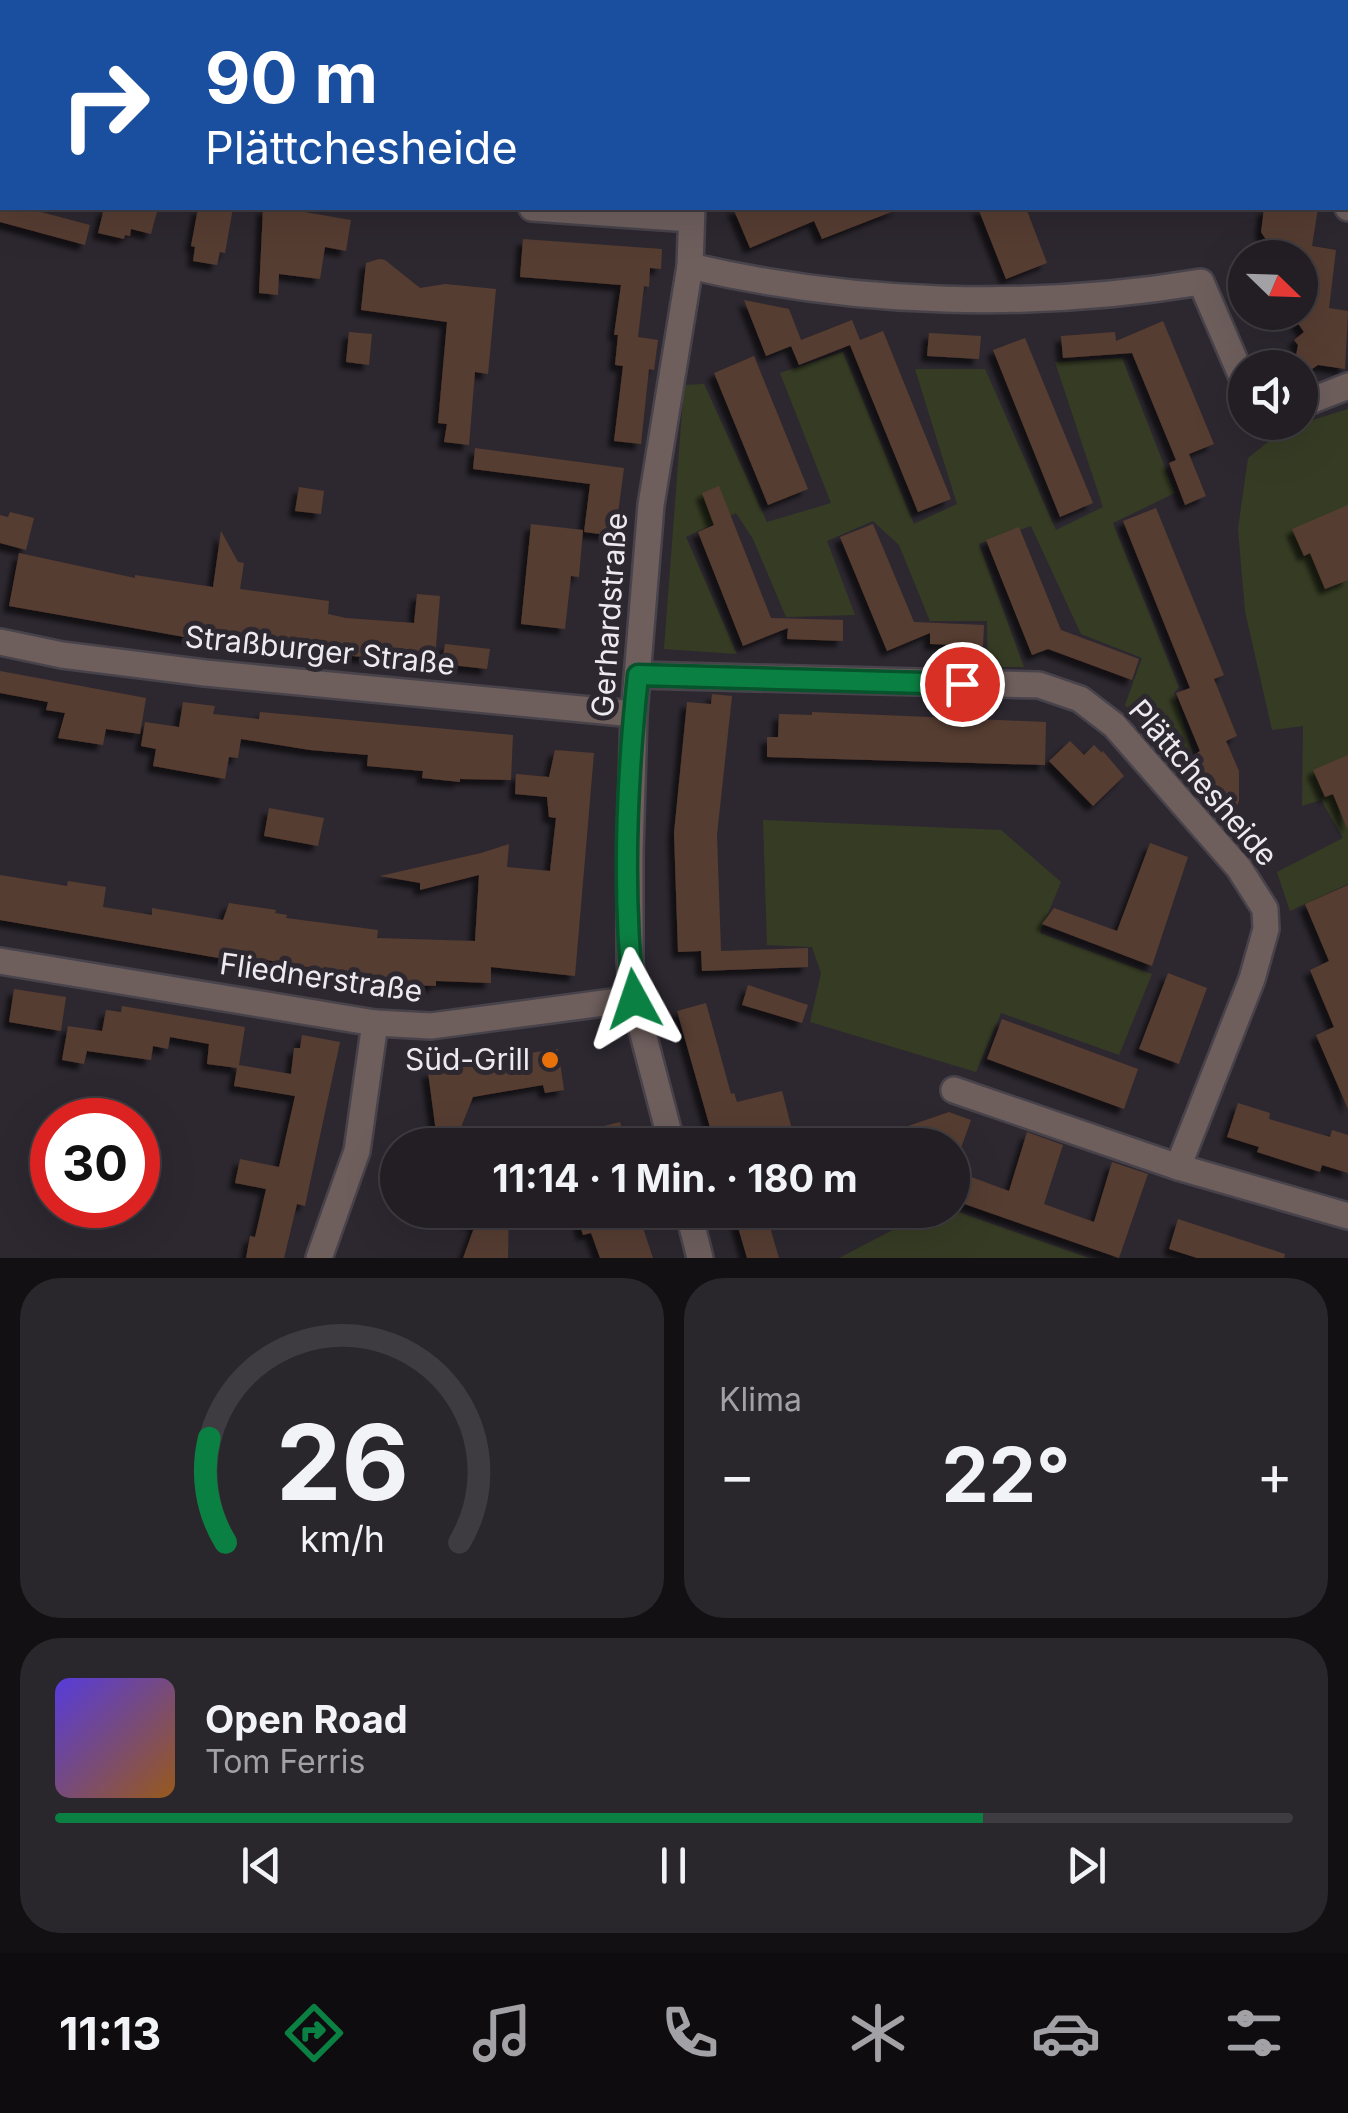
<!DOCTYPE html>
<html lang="de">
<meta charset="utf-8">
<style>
body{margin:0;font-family:Inter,sans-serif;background:#2a272c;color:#f1f3f6;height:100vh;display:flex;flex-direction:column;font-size:38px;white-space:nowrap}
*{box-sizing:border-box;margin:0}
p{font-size:32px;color:#a2a2a6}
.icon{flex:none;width:55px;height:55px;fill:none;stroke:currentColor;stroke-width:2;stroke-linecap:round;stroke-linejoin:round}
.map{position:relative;height:1258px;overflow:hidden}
.sheet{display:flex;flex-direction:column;gap:20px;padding:20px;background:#131014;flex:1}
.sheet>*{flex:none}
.top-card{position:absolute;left:0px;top:0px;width:1350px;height:210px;box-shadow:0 10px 40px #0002,0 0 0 2px #3f3c41;background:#1a4fa0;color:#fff;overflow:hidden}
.needle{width:65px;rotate:113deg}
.buttons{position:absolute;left:1228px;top:240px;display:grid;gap:20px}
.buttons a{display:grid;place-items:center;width:90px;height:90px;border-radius:50%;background:#221e24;box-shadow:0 10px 40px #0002,0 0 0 2px #3f3c41;font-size:50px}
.speed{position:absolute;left:30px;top:1098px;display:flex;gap:20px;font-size:50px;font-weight:700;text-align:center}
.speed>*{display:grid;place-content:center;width:130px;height:130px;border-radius:50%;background:#221e24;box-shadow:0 10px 40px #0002,0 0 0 2px #3f3c41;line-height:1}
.speed .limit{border:15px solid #d22;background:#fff;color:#111}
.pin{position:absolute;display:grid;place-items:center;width:85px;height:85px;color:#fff;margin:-42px;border:5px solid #fff;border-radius:50%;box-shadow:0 2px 10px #0007}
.me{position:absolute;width:110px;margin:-55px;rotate:355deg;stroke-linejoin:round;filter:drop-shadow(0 0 8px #0008)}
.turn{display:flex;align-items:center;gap:35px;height:210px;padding:0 40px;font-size:45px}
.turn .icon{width:130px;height:130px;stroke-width:2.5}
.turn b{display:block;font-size:70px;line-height:85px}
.big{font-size:75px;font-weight:700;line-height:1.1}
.sheet .card{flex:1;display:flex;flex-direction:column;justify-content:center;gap:15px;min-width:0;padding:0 35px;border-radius:40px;background:#2a272c}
.sheet .dial{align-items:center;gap:0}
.dial svg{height:260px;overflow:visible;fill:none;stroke:#3f3c41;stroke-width:7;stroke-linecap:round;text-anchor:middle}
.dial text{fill:#f1f3f6;stroke:none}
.song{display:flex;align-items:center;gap:30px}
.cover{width:120px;height:120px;border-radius:15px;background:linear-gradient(135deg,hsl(250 70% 55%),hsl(30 70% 35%))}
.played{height:10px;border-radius:5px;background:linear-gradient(90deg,#0b8043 75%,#3f3c41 75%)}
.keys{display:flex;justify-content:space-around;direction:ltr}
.heat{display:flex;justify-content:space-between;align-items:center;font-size:55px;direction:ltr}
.sheet .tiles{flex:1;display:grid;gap:20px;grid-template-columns:1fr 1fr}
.card:last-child{grid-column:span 2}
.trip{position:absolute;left:380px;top:1128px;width:590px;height:100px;border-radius:50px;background:#221e24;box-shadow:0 10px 40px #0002,0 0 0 2px #3f3c41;font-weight:700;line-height:100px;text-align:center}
.menu{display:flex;height:160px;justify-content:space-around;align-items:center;background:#0e0c0e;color:#a2a2a6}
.menu .icon{width:70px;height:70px}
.menu .selected{color:#0b8043}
.menu b{font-size:45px;color:#f1f3f6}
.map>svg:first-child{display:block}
</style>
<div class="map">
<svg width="1348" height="1258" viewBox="0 0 1348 1258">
<defs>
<filter id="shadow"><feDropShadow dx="-6" dy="6" stdDeviation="2.5" flood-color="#0009"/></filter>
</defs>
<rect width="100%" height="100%" fill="#2d2830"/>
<g fill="#363c24">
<polygon points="843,352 914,524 957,504 915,369 985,369 1056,530 1103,507 1055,362 1122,358 1175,493 1113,523 1179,687 1174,693 1193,753 1175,761 1125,705 1142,658 1081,634 1031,526 979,544 1024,667 988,667 987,621 930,621 899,545 873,521 827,541 855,615 786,617 753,539 736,513 686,537 737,654 664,649 684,385 704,384 767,522 831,503 780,373"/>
<polygon points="1348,409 1348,884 1290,911 1277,872 1343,838 1321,800 1302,806 1303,726 1272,730 1245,611 1238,529 1248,458 1284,429"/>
<polygon points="763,820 1001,830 1061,882 1040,933 1152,974 1119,1055 1001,1013 976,1072 810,1022 821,973 812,947 767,945"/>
<polygon points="931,1210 953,1210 1089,1258 839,1258"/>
</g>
<g fill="#573c30" filter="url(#shadow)">
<polygon points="0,208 43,208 41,212 90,225 85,245 0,222"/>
<polygon points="104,208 158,208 151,234 131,229 130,236 125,235 124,239 98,233"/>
<polygon points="198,208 233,208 225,253 220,252 217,265 193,261 195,247 191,246"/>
<polygon points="263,208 281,208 351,220 346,251 325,247 320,279 279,274 278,295 259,293"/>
<polygon points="733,208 899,208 899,209 822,239 814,221 750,248"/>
<polygon points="978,208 1026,208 1047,263 1006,279"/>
<polygon points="1264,208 1318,208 1312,246 1336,250 1329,308 1348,311 1345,369 1318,365 1312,369 1304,367 1296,355 1298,345 1294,340 1304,332 1290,312 1300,312 1300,258 1278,258 1261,232"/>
<polygon points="523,239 662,249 661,269 650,268 649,287 644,286 638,337 658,340 654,370 649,369 641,444 614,441 623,366 615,365 618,335 614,335 621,285 520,277"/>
<polygon points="379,259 385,260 420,288 445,284 496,289 488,374 475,372 469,445 444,442 447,424 438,423 447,322 361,310 366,263"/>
<polygon points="744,300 789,309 801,340 852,320 860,340 883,331 951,499 918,512 850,345 799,365 791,346 766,356"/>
<polygon points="1163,321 1214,444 1189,454 1206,496 1185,505 1169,463 1176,460 1132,353 1063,358 1061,336 1115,332 1116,341"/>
<polygon points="349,332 372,334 369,365 346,362"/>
<polygon points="929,333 981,336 979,359 927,356"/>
<polygon points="1025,338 1093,503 1060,517 993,350"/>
<polygon points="754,356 808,489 768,505 714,373"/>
<polygon points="475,448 624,468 615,536 584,532 590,484 473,469"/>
<polygon points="719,486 771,618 843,620 843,641 787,639 788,628 743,646 698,532 714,525 702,493"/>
<polygon points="299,487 324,491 321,514 295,511"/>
<polygon points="1348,505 1348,580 1325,589 1310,553 1304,556 1292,529"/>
<polygon points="1156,508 1224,675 1214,679 1237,736 1226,741 1239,771 1239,801 1236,808 1229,811 1222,808 1203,785 1208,783 1197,753 1200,751 1176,693 1190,688 1123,521"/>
<polygon points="10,512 34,518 26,550 0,543 0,515 8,517"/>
<polygon points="531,524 583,530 579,577 571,576 565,629 521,624"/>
<polygon points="873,524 914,622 984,625 983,646 930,644 930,633 887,651 840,537"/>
<polygon points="1019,527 1061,630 1139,659 1132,680 1048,649 1032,655 986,540"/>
<polygon points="221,531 238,562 244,563 240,589 329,601 328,614 346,618 414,623 417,594 440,596 435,659 372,654 372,658 207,641 9,606 19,553 135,578 135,575 213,587"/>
<polygon points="445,644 490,649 487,669 442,664"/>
<polygon points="0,671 146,698 140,734 106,729 103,745 58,738 65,713 46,710 48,702 0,693"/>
<polygon points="712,694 732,696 717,835 721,951 808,948 808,967 702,971 701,951 678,952 674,833 687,702 711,704"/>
<polygon points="183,702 215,706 213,714 259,719 260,712 513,735 511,780 460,779 460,782 422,778 423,771 367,766 368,755 310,750 241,739 238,758 229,757 225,779 153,766 156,749 141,746 145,722 179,727"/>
<polygon points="812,712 1046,722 1045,765 767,757 767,737 778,737 779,714 812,715"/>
<polygon points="1070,741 1084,755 1094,745 1102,753 1103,751 1124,776 1093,806 1049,761"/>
<polygon points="555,750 594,753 575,976 491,967 491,983 436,981 436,986 380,984 336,976 336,972 306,967 299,972 295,965 254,958 253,964 0,920 0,875 67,886 68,881 106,887 103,907 152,915 152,908 223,920 229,903 276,910 275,913 287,915 286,918 378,930 377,938 475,941 479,875 420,890 420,883 380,876 481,853 509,844 507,867 550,871 556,818 549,817 547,797 515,794 516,774 549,777"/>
<polygon points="1348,755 1348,828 1347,828 1333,794 1325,797 1313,770"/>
<polygon points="269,808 324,818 318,846 264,836"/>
<polygon points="1150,843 1188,857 1152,966 1042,924 1054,908 1117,931"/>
<polygon points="1348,885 1348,1109 1316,1035 1334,1027 1310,970 1329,961 1305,904"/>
<polygon points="1168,973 1207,988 1179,1064 1139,1049"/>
<polygon points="748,985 808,1005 802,1023 742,1005"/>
<polygon points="14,989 66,997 61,1031 9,1022"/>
<polygon points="706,1003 731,1094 734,1093 737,1102 782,1091 796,1145 715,1145 677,1011"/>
<polygon points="122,1006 245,1027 239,1065 291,1074 294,1048 300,1048 302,1035 340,1042 305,1206 297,1204 284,1258 246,1258 250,1236 255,1237 266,1189 235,1183 240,1159 279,1167 295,1096 234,1086 237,1068 207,1064 209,1044 170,1037 168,1049 153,1046 151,1060 87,1051 84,1064 62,1060 68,1026 102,1031 106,1010 121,1012"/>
<polygon points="1002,1019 1138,1069 1124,1109 987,1059"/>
<polygon points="558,1049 564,1090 545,1093 543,1085 473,1097 454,1145 431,1145 436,1132 428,1072 459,1067 458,1063"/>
<polygon points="1238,1103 1270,1113 1269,1119 1330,1137 1332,1130 1348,1135 1348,1173 1322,1165 1320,1172 1257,1152 1259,1147 1227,1137"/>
<polygon points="949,1112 971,1120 961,1148 944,1142 935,1145 862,1145 861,1142"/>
<polygon points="620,1122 626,1145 557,1145 556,1138"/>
<polygon points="1027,1132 1063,1145 1044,1204 1094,1222 1112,1162 1148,1174 1119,1258 953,1200 963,1174 1009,1191"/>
<polygon points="442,1210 509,1210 508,1258 463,1258 475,1225"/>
<polygon points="584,1210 637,1210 653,1258 600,1258 591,1233 583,1235 577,1216 585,1214"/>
<polygon points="733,1210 765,1210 779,1258 747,1258"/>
<polygon points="1178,1219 1285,1254 1284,1258 1197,1258 1169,1249"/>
</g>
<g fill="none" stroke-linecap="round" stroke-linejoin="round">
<defs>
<g id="minor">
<polyline points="688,0 688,2"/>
<polyline points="1332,2 1333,0"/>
<polyline points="0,113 2,114"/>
<polyline points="1348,205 1348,208"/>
<polyline points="532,208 691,219"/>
<path d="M690,266c165,39 344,44 511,16l44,102"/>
<polyline points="1300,405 1348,386"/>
<polyline points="0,642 62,655 205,673 634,714"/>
<polyline points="638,675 1039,685 1080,699 1114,725 1239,868 1265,909 1266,929 1252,979 1178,1167"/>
<polyline points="0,961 375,1023 431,1026 634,999"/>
<polyline points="954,1090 1178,1167 1348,1216"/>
<polyline points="672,1145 634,999 630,963 630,853 634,714 651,505 690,266 692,208"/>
<polyline points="688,1210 700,1258"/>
<polyline points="319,1258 357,1151 375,1023"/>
</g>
</defs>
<use href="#minor" stroke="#48434b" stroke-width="30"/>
<use href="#minor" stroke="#6e5f5d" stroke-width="25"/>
</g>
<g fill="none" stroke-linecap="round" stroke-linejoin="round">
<defs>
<path id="route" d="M634,999c-12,-103 -7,-221 4,-324l324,9"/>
</defs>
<use href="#route" stroke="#07532c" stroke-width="25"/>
<use href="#route" stroke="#0b8043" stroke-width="18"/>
</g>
<circle fill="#e8710a" stroke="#2d2830" stroke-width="4" cx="550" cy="1060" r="10"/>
<g text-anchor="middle" stroke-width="10" stroke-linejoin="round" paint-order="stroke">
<g font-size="30" fill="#edeaef" stroke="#2d2830">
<text transform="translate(610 615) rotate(-86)" y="10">Gerhardstraße</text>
<text transform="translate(320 651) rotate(6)" y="10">Straßburger Straße</text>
<text transform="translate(1203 783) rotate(49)" y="10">Plättchesheide</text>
<text transform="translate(321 978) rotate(8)" y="10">Fliednerstraße</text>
</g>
<g font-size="30" fill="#edeaef" stroke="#2d2830" text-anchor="end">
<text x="530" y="1070">Süd-Grill</text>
</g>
</g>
</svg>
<div class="buttons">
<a><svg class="needle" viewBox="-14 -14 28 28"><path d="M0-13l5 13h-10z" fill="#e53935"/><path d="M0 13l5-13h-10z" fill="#a2a2a6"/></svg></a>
<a><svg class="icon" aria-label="sound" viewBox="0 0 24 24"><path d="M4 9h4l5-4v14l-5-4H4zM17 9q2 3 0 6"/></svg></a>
</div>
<div class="speed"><div class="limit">30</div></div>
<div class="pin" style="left:962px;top:684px;background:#d93025"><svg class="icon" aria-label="arrive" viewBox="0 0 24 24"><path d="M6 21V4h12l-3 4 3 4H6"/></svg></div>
<svg class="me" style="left:634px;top:999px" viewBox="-20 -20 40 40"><path d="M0-17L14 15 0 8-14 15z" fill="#0b8043" stroke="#fff" stroke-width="4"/></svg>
<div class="trip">11:14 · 1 Min. · 180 m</div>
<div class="top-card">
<div class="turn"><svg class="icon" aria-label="right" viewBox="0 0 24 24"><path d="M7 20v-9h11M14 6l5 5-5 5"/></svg><div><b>90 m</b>Plättchesheide</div></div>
</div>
</div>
<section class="sheet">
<div class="tiles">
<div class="card dial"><svg viewBox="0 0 100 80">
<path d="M14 69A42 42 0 1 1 86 69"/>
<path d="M14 69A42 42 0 0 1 9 37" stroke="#0b8043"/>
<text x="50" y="56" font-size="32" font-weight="700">26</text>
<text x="50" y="72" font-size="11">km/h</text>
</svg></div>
<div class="card"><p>Klima</p>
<div class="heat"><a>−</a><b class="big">22°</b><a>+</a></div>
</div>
<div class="card">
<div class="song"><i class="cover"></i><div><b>Open Road</b><p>Tom Ferris</p></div></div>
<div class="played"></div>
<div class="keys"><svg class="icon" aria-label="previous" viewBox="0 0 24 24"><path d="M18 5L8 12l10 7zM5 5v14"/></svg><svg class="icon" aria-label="pause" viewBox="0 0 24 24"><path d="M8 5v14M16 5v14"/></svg><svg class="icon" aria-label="next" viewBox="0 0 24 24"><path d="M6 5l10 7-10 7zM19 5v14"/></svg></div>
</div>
</div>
</section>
<nav class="menu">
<b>11:13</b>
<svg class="icon selected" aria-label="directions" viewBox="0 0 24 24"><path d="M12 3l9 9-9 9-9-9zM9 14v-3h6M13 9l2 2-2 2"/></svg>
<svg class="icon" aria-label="music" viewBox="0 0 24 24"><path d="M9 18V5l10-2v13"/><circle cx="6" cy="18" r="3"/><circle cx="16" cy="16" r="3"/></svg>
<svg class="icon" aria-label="phone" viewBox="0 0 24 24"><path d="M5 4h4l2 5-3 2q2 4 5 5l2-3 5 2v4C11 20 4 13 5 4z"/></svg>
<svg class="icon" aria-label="climate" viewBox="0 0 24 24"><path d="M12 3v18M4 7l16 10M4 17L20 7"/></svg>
<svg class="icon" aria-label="car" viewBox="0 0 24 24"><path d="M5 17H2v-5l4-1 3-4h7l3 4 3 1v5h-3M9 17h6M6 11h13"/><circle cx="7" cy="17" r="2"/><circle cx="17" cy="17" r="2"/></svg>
<svg class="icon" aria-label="filters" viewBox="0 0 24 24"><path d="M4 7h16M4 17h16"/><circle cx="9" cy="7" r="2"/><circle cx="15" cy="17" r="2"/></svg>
</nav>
